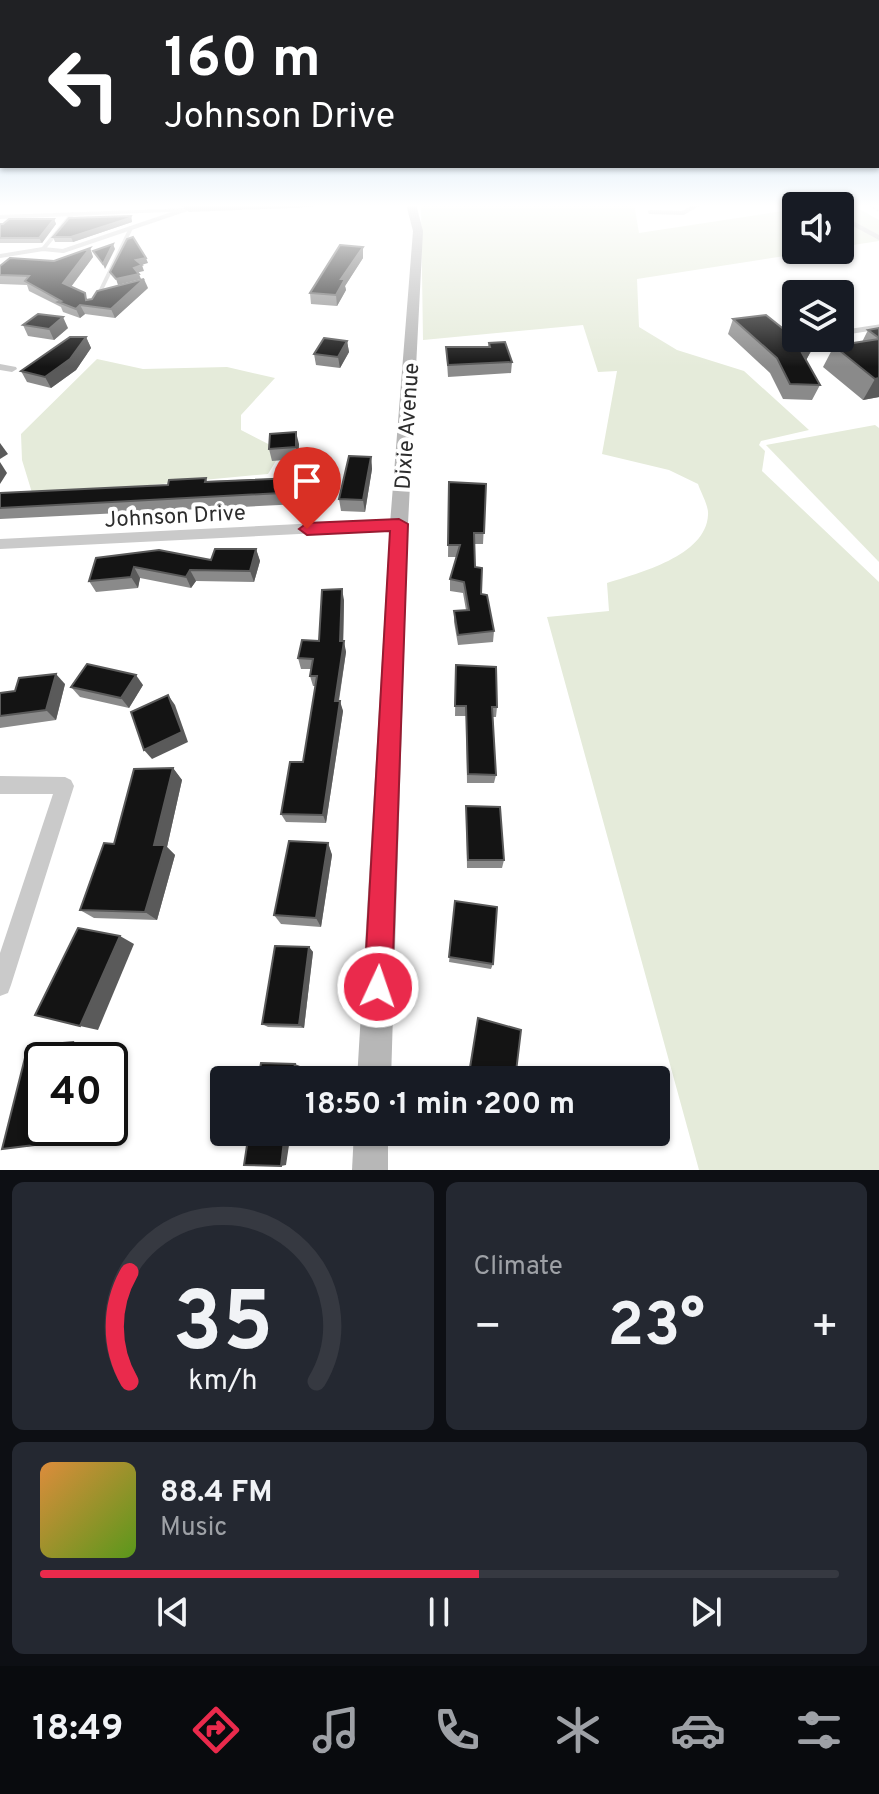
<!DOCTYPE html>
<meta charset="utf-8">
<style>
body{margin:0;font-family:Overpass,sans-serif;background:#242831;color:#f1f3f6;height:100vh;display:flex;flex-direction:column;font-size:30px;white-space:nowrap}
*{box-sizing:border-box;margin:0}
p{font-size:26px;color:#9ea1a6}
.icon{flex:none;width:44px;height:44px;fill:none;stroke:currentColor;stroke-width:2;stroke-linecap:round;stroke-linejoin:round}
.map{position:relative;height:1170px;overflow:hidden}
.side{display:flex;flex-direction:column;gap:12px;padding:12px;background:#0d0f14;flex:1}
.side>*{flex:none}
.hud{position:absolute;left:0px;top:0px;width:880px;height:168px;box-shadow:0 2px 6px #0004;background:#202124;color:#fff;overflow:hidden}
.fabs{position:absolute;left:782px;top:192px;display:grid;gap:16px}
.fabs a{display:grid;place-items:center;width:72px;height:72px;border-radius:8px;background:#171b24;box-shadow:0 2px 6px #0004;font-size:40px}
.speed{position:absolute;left:24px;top:1042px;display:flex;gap:16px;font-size:40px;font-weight:700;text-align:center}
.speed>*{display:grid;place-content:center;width:104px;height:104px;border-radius:50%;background:#171b24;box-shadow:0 2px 6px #0004;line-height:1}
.speed .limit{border:4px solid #111;border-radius:12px;background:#fff;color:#111}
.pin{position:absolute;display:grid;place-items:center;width:68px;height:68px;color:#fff;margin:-82px -34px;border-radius:50% 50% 50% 0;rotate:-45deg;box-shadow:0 0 8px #0007}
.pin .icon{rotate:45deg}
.me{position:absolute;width:88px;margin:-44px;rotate:3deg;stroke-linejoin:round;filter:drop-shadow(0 0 6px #0008)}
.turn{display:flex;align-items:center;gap:28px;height:168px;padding:0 32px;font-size:36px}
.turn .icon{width:104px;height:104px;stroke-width:2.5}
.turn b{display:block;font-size:56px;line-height:68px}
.big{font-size:60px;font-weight:700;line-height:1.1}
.side .tile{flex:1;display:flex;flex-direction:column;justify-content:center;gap:12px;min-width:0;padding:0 28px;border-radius:12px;background:#242831}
.side .dial{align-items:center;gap:0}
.dial svg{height:208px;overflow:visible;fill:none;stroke:#363941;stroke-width:7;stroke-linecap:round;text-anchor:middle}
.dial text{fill:#f1f3f6;stroke:none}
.song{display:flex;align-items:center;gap:24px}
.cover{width:96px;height:96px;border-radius:12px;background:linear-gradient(135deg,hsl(30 70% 55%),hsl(90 70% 35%))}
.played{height:8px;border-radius:4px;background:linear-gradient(90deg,#ea2a4c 55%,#363941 55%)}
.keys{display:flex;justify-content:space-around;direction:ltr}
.heat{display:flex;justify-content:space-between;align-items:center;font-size:44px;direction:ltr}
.side .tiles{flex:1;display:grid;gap:12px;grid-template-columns:1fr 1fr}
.tile:last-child{grid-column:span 2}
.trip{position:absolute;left:210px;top:1066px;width:460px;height:80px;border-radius:8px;background:#171b24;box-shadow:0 2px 6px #0004;font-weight:700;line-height:80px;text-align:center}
.menu{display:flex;height:128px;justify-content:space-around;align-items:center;background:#090b0e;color:#9ea1a6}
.menu .icon{width:56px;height:56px}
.menu .current{color:#ea2a4c}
.menu b{font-size:36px;color:#f1f3f6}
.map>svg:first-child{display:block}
</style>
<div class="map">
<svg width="879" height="1170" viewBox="0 0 879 1170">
<rect width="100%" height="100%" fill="#fff"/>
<g fill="#e5ebda">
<path d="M421,204h213l5,29 157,-24v41h27l-186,29 2,48 38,23 67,21 65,59 -48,11 -2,4 6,6 -3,20 117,111v588h-180l-152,-553 62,-6 -2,-28c32,-10 99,-27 101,-68 1,-9 -7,-22 -10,-31l-29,-14 -67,-16 15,-83 -19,1 -15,-47 -160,15z"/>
<polygon points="852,205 879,220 879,241 840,247 840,206 833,206"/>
<polygon points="97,359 143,369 227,367 275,378 241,415 241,430 282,451 268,474 33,496 22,460 21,434"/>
<polygon points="875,425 879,428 879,562 766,445"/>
</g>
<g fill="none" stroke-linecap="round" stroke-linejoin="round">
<polyline stroke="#cacaca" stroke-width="2" stroke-dasharray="2 2" stroke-linecap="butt" points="866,204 879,211"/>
<g stroke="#cacaca" stroke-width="4">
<polyline points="650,212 683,213 699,204"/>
<polyline points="43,249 72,214"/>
<polyline points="0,256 43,249 63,251 187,209"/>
<polyline points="97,298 131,228"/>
</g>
<g stroke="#cacaca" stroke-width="5">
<polyline points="840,333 879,327"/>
<polyline points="799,340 810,338"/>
</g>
<g fill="#cacaca" fill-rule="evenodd">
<polygon points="191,208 189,211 0,219 0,215"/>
<polygon points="840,214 879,235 879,240 840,219"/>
<polygon points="0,364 16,367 17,369 12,372 0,370"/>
<polygon points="399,519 405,524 399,529 0,549 0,539"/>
<polygon points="0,776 65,777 71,780 74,786 11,985 8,993 0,996 0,953 53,794 0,794"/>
</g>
<g fill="#b7b7b7" fill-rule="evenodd">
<polygon points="180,204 192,206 318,204 313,207 189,212"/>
<polygon points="406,204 416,204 423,231 408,524 391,1080 357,1080 390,524 413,231"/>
<polygon points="354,1132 388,1132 388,1170 352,1170"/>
</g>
</g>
<g fill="#8a8a8a">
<polygon points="131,216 132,222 73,242 55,242 53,237"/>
<polygon points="54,219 56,224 42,243 0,243 0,224"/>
<polygon points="363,247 363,258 345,286 346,290 337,306 311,304 310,293"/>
<polygon points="90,248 93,257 71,287 87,300 148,288 115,318 85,314 80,318 63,312 61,307 29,291 27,285 0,284 0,266 54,261"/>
<polygon points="733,319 811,351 806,360 820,385 812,400 783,399 770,373 728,334"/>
<polygon points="23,325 68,328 54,340 28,336"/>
<polygon points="879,328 879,397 863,400 823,367 834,346 862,342 868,330"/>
<polygon points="86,337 91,348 76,370 51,388 27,382 21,371"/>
<polygon points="347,341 349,352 340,368 316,365 314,354"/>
<polygon points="489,343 512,362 511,373 448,377 446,347 488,347"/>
<polygon points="299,444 298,459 272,461 269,449"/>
<polygon points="371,457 372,469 365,512 341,511 339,499"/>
<polygon points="318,477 320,489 320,503 0,519 0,494 168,485 206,478 207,481"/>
<polygon points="449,482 486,484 483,544 474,544 475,567 481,594 494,631 493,642 458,645 454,622 454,611 466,610 463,593 450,591 450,579 456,557 448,557"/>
<polygon points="256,549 260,561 254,582 196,581 191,588 140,578 138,588 96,592 89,581 96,558 211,560"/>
<polygon points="344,600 343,641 346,652 339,701 343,711 326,823 286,822 281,814 303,762 315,686 313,686 310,676 311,669 301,669 298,658 319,641"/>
<polygon points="456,665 497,707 496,717 493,717 496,775 494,783 467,783 466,716 455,716"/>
<polygon points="65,684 56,720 0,728 0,693"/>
<polygon points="143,685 129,708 80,697 71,687"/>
<polygon points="173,768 182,780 167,847 175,855 157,920 94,918 80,910 114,844"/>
<polygon points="466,806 504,860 502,868 467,868"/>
<polygon points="328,843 332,855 321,927 281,924 274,915"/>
<polygon points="455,901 493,964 491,969 449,962"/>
<polygon points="309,947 313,952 304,1028 268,1027 262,1024"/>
<polygon points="73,1042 91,1045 42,1128 73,1128 71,1142 2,1149"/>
</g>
<g fill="#5a5a5a">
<polygon points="131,216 132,222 73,242 71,237"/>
<polygon points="54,219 56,224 42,243 39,238"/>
<polygon points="113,244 115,249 105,269 103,264"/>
<polygon points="363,247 363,258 345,286 346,290 337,306 336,295 341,279"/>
<polygon points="90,248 93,257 67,292 63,283"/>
<polygon points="146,258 148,263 138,266 136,260"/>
<polygon points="142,265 144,271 135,273 134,268"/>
<polygon points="139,274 141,279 118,285 116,279"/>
<polygon points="144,279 148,288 115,318 111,309"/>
<polygon points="80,305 85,314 80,318 76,309"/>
<polygon points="63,317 68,328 54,340 49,329"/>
<polygon points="86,337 91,348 76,370 51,388 45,377"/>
<polygon points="347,341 349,352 340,368 338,357"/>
<polygon points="811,351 803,366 802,353"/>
<polygon points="879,378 879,397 863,400 875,379"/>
<polygon points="296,432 299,444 298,459 296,447"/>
<polygon points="0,443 8,454 0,459"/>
<polygon points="371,457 372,469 365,512 363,500"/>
<polygon points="0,462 7,473 0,484"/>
<polygon points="318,477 320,489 320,503 318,491"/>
<polygon points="256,549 260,561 254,582 250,571"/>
<polygon points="134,567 140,578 138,588 131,577"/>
<polygon points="190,570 196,581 191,588 186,577"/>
<polygon points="342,589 344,600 343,651 344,641 346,652 337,711 335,701 340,641"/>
<polygon points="56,674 65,684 56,720 46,710"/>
<polygon points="136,675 143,685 129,708 121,698"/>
<polygon points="168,695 175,705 188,742 152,759 144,750"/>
<polygon points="340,701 343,711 326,823 323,815"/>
<polygon points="173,768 182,780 167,847 175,855 157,920 145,912 154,845"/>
<polygon points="328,843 332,855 321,927 316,918"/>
<polygon points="120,936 134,944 98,1030 80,1026"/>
<polygon points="309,947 313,952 304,1028 299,1025"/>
<polygon points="73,1042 91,1045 88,1060 69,1060"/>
<polygon points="295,1064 300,1066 298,1080 292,1080"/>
<polygon points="53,1128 73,1128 71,1142 50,1143"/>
<polygon points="285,1132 291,1132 286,1165 281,1166"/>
</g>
<g fill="#141414" stroke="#5a5a5a" stroke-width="2">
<polygon points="131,216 130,218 71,237 53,237 69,218"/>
<polygon points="9,219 54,219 39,238 0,238 0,224 3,224"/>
<polygon points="133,237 146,258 136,260 142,265 134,268 139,274 116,279 110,272 127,239"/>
<polygon points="113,244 103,264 93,251"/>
<polygon points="340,245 363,247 341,279 345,279 336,295 310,293"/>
<polygon points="90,248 63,283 85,293 86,300 92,299 97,291 144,279 111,309 80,305 76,309 58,302 61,301 25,281 29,276 0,275 0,266 10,258 54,261"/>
<polygon points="38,314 63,317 49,329 23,325"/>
<polygon points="766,315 811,351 802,353 820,385 790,384 777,358 733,319"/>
<polygon points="879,328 879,338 868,330"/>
<polygon points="70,337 86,337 70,359 45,377 21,371"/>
<polygon points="324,338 347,341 338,357 314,354"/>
<polygon points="879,339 879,378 875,379 834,346"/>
<polygon points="505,342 512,362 448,365 446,347 490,347 489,343"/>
<polygon points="296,432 296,447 269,449 270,434"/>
<polygon points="349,456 371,457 363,500 339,499"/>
<polygon points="318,477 318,491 0,508 0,493 168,485 169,480 206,478 205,482"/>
<polygon points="449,482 486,484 484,533 474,533 475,567 482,568 481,594 487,595 494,631 458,635 454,611 469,610 464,582 450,579 460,545 448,545"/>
<polygon points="215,549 256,549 250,571 190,570 186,577 134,567 131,577 89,581 96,558 159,550 211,560"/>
<polygon points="342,589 340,641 344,641 335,701 340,701 323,815 281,814 290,762 303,762 317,676 310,676 313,659 298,658 302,640 319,641 322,590"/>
<polygon points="87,664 136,675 121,698 71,687"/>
<polygon points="456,665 496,667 497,707 492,707 496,775 468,774 466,706 455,706"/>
<polygon points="56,674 46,710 0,716 0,693 15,691 19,678"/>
<polygon points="168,695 182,732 144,750 131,712"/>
<polygon points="173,768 154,845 165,845 145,912 80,910 104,843 114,844 134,769"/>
<polygon points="466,806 500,807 504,860 468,860"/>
<polygon points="289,841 328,843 316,918 274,915"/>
<polygon points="455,901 497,907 493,964 449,957"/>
<polygon points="78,928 120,936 80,1026 35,1015"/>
<polygon points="275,946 309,947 299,1025 262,1024"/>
<polygon points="478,1018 521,1030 515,1080 468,1080"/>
<polygon points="73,1042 69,1060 42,1060 42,1128 53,1128 50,1143 2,1149 28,1046"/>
<polygon points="261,1063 295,1064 292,1080 258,1080"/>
<polygon points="249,1132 285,1132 281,1166 244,1165"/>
</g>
<linearGradient id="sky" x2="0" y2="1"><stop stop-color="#9ac6ea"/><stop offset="0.56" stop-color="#fff"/><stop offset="1" stop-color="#fff" stop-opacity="0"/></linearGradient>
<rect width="879" height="367" fill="url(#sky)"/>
<polygon fill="#ea2a4c" stroke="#981b31" stroke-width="2" points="399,519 408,524 392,987 388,997 378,1001 368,997 364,987 390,531 307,535 299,529 307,523"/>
<g text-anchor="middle" stroke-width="8" stroke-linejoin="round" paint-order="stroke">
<g font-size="22" fill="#2d2d2d" stroke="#fff">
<text transform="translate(406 426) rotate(-86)" y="8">Dixie Avenue</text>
<text transform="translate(175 515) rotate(-3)" y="8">Johnson Drive</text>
</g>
</g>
</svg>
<div class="fabs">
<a><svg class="icon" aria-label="sound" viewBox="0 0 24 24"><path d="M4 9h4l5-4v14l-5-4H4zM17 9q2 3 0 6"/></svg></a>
<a><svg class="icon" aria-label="layers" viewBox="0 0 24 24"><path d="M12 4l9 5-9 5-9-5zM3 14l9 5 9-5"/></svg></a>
</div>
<div class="speed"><div class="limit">40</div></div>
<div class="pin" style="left:307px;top:529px;background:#d93025"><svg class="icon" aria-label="arrive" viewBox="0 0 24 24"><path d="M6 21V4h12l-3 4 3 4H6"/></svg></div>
<svg class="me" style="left:378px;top:987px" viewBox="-20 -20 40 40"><circle r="17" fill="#ea2a4c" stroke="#fff" stroke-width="3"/><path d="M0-11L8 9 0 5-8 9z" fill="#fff"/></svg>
<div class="trip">18:50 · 1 min · 200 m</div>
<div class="hud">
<div class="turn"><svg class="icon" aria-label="left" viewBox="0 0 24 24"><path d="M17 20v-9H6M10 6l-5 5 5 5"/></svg><div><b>160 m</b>Johnson Drive</div></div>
</div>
</div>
<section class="side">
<div class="tiles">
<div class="tile dial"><svg viewBox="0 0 100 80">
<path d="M14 69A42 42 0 1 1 86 69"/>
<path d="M14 69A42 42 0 0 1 14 27" stroke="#ea2a4c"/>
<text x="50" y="56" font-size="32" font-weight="700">35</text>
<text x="50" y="72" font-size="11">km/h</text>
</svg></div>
<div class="tile"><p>Climate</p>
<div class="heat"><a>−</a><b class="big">23°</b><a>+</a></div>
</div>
<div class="tile">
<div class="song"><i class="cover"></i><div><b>88.4 FM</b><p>Music</p></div></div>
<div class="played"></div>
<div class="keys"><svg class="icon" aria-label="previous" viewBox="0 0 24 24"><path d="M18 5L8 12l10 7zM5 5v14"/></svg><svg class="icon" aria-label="pause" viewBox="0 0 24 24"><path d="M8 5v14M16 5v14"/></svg><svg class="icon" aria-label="next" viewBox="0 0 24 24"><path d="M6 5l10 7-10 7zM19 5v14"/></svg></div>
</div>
</div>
</section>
<nav class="menu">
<b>18:49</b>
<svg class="icon current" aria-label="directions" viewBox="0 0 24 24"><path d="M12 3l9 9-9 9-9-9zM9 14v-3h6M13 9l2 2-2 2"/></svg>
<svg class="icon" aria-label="music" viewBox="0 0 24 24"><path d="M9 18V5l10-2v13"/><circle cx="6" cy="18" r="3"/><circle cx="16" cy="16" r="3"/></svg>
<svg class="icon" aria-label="phone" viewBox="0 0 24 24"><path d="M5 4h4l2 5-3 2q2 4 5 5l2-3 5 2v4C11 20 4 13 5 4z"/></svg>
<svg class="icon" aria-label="climate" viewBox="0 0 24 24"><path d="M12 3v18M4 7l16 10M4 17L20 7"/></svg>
<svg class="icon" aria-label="car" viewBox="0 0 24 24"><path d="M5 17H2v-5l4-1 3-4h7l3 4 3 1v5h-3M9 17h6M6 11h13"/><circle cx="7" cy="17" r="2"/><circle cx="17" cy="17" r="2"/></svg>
<svg class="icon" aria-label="filters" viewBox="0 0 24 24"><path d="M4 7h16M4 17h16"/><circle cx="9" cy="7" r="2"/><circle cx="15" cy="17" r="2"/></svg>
</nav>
